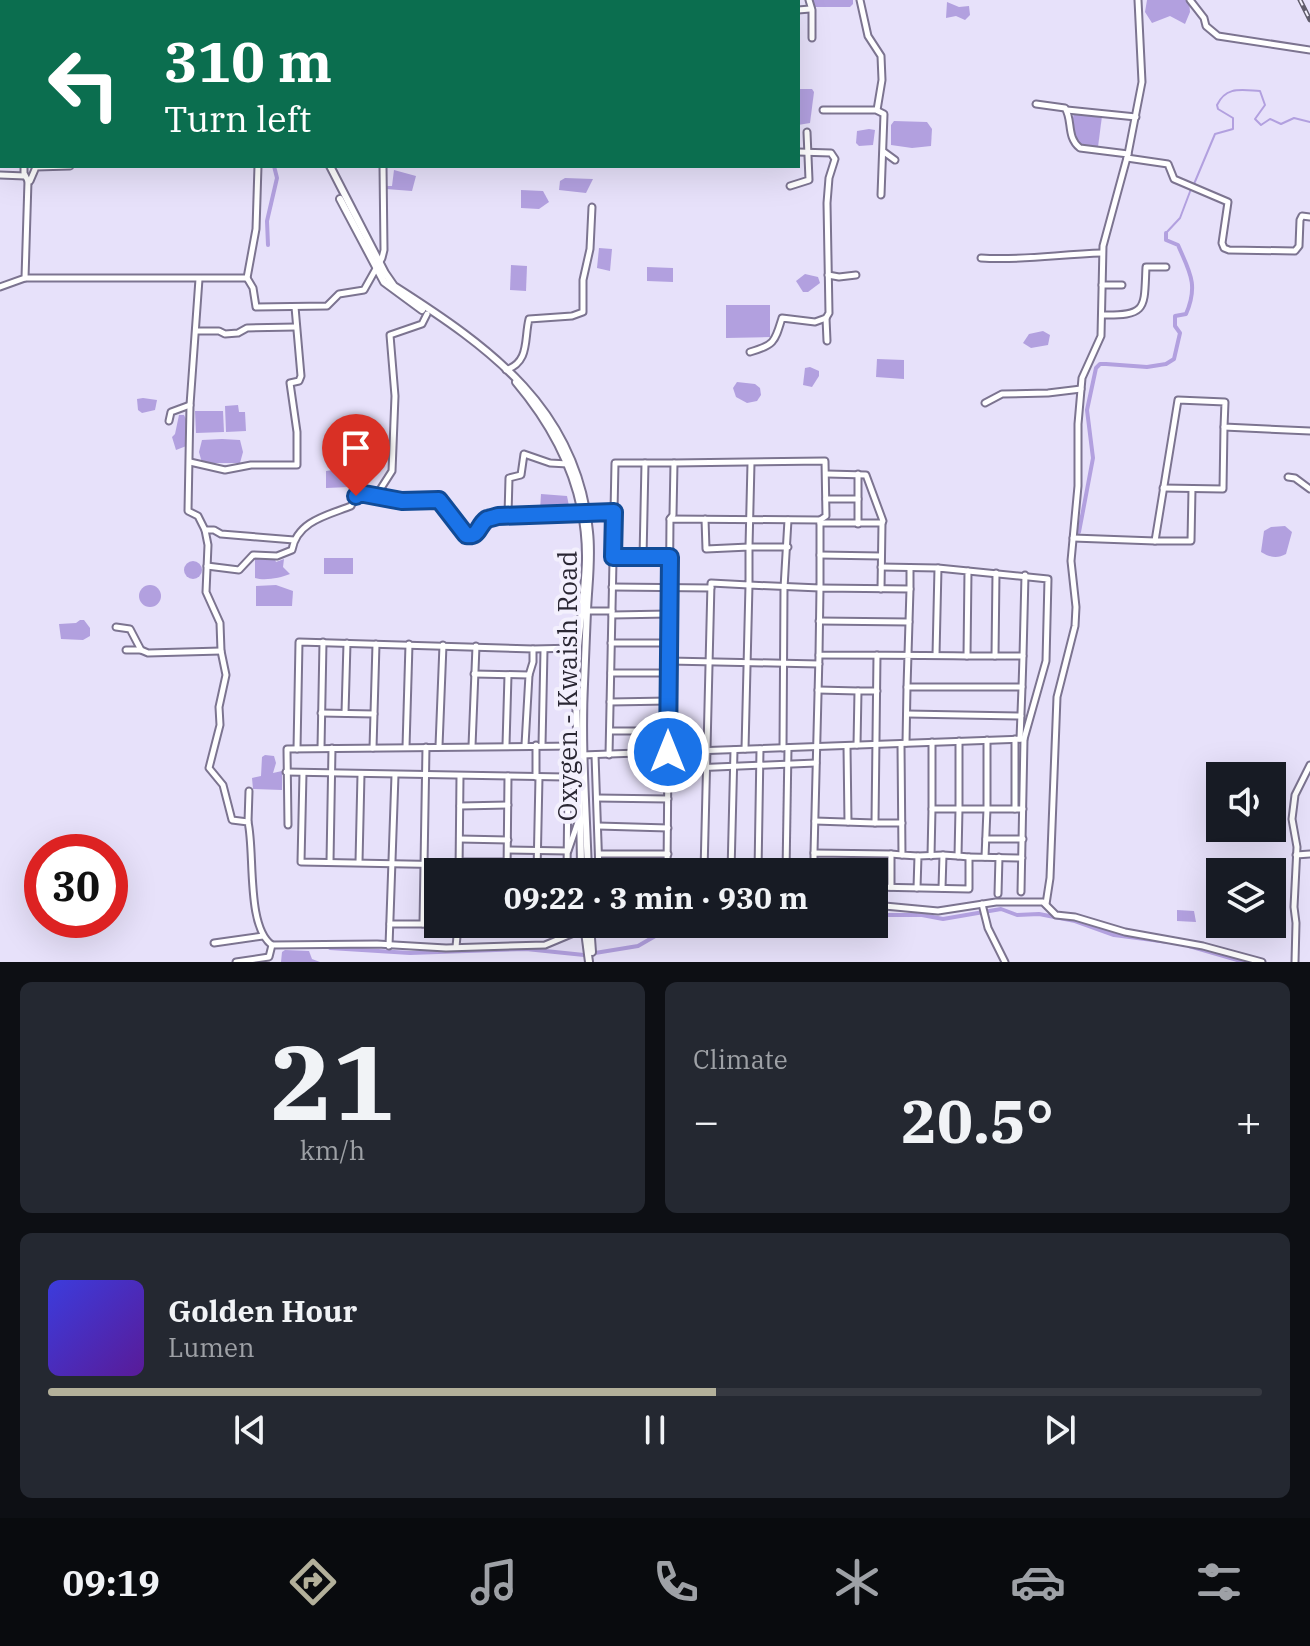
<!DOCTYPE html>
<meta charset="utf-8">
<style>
body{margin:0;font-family:"IBM Plex Serif",serif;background:#242831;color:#f1f3f6;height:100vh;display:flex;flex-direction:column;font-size:30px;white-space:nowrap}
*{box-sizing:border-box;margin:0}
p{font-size:26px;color:#9ea1a6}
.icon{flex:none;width:44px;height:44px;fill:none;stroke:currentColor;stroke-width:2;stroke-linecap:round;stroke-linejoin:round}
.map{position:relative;height:962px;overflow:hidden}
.sheet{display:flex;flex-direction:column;gap:20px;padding:20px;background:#0d0f14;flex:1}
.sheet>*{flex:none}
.top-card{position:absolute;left:0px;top:0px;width:800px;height:168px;box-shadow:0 8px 32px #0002;background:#0b6e4f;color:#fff;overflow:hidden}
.controls{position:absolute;left:1206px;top:762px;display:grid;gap:16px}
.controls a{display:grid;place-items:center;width:80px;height:80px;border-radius:0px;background:#171b24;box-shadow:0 8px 32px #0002;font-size:40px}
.speed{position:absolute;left:24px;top:834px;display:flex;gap:16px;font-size:40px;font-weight:700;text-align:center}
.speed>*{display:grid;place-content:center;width:104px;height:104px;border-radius:50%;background:#171b24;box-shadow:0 8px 32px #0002;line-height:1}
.speed .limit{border:12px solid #d22;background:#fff;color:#111}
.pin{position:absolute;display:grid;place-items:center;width:68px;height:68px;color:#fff;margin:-82px -34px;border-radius:50% 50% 50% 0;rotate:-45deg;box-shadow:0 0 8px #0007}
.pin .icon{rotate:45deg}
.me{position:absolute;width:88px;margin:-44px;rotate:0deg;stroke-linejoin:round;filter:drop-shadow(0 0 6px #0008)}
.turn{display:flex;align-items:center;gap:28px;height:168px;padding:0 32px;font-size:36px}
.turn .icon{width:104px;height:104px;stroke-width:2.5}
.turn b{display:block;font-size:56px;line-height:68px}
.big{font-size:60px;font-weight:700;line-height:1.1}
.sheet .card{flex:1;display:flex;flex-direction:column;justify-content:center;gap:12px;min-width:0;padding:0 28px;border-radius:12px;background:#242831}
.sheet .dial{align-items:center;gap:0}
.dial b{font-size:104px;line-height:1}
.song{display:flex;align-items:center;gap:24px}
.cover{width:96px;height:96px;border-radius:12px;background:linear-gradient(135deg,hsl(240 70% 55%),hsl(270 70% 35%))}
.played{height:8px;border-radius:4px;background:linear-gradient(90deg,#b3b09a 55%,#363941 55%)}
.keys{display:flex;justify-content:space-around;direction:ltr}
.heat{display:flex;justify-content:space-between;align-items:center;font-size:44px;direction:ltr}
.sheet .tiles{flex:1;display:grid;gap:20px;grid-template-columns:1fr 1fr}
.card:last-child{grid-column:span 2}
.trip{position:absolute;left:424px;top:858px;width:464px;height:80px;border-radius:0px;background:#171b24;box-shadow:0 8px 32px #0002;font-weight:700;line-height:80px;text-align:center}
.menu{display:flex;height:128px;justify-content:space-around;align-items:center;background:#090b0e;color:#9ea1a6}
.menu .icon{width:56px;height:56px}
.menu .on{color:#b3b09a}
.menu b{font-size:36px;color:#f1f3f6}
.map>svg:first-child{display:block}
</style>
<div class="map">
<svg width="1310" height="962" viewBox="0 0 1310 962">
<rect width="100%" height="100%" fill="#e7e1fa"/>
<g fill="#b2a0df">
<polygon points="810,0 853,0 853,4 850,7 815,7"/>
<polygon points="1147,0 1189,0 1190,12 1185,24 1170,16 1152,23 1145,12"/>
<polygon points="947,2 959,7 969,6 970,15 965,20 956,16 946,18"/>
<polygon points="798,89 812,89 814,92 810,123 798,125"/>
<polygon points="1074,111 1102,116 1098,147 1086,149 1075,140 1072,125"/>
<polygon points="894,121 927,122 932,129 931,146 912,148 891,145 891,125"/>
<polygon points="869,129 875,130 873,145 859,146 856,143 857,131"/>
<polygon points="394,170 416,176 412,191 386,189 386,186 392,186"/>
<polygon points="565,178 593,179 586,193 559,190 560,181"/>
<polygon points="521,190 543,191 549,202 539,209 521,208"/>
<polygon points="599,248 612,249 610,271 597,268"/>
<polygon points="511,265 527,266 526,291 510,290"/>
<polygon points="647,267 673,268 673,282 647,281"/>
<polygon points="805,274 818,277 820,283 808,292 803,292 796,281"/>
<polygon points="726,305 770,305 770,337 726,338"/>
<polygon points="1043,331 1050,335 1048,345 1031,348 1023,343 1029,334"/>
<polygon points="877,359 904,360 904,379 876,377"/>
<polygon points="810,367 819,371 819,376 812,387 803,385 805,368"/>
<polygon points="737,382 755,384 760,388 761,395 757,401 747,403 736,397 733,388"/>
<polygon points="143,398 157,400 155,410 142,413 138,410 137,399"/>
<polygon points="238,405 239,412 245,412 246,431 226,432 225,406"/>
<polygon points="195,411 223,411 224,432 196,433"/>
<polygon points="179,415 184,415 187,421 189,445 176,450 172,437 175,434"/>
<polygon points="222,439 240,440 243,452 240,463 202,463 199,452 202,440"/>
<polygon points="333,470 353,472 357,483 350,487 326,488 326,471"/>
<polygon points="541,494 567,496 570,511 540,510"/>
<path d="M1285,526l7,6 -6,22c-9,5 -17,3 -25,-2l3,-21 7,-4z"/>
<path d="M255,557h19l2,5 8,-3 -1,8 7,7c-10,4 -25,7 -35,4z"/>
<rect x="324" y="558" width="29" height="16"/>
<circle cx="193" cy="570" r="9"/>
<circle cx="150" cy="596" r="11"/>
<polygon points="276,585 293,591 292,606 256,606 256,586"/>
<polygon points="80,620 84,620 90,628 90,636 83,640 61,639 59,624 76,623"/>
<polygon points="265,755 274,756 276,763 273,773 282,771 282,790 253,789 252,778 261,776 262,757"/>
<polygon points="1177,910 1194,911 1196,922 1177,921"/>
<polygon points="285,950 309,951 312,959 320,962 281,962 282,952"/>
</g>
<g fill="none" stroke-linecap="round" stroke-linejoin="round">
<g stroke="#b2a0df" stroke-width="2">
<path d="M1194,184l21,-50 18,-5v-11l-15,-9 -1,-4c9,-19 24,-15 43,-14l5,14 -10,14 6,6 9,-6 11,5 13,-6 16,4"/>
<polyline points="1166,233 1180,218 1191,189"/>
</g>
<g stroke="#b2a0df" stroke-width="4">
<polyline points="293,0 295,2"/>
<polyline points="268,245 267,221 277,178 274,166"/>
<path d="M1079,532l14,-74 -6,-48 9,-42 4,-4h6l41,3 19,-3 8,-5 6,-26 -5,-7v-10l11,-2c13,-30 3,-43 -8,-69l-12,-5v-7"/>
<polyline points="874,915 922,915 943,919 1001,909 1017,915 1039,914 1075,921 1114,935 1168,942"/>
<polyline points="1189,946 1244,962"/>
<polyline points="330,948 410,953 526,949 584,955"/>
<polyline points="595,953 638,946 657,935 690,924"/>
</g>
<defs>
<g id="minor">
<polyline points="258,0 259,2"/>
<polyline points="270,0 271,2"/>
<polyline points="809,0 812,10 812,38"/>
<polyline points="860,0 868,36 881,56 882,80 877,110"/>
<polyline points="1190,0 1204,18 1206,26 1218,36 1310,50"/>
<polyline points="10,2 11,0"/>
<polyline points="65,2 65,0"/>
<polyline points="183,2 183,0"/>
<polyline points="374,2 375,0"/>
<polyline points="664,2 664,0"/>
<polyline points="798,10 810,9"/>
<polyline points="0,11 2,10"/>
<polyline points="0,54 2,54"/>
<path d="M1036,104l29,4c8,12 1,29 15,40l48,6 -25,92 -2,90 -19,42 -4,46v62l-7,75 5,46 -1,19 -18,71 -7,181 -4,26"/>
<polyline points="823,110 876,110 884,114 881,195"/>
<polyline points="1067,110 1136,117"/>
<polyline points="884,152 895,160"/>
<polyline points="1128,154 1142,82 1138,0"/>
<polyline points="1127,158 1168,164 1174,179 1228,202 1222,243 1224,248 1229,250 1295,251 1299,246 1300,220 1302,216 1310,217"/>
<polyline points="0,175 25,176"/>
<polyline points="28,181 30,181 36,167 70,166"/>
<polyline points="790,186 809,180 807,132"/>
<path d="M981,258c41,3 79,-4 121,-5"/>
<polyline points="828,275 839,277 856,275"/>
<polyline points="25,278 247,278 256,229 258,166"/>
<polyline points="247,278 253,288 256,307 327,306 339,294 364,290 382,258 384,250 383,166"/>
<path d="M199,279l-9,126 -2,106 10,5 7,14 3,15 -2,47 14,31 1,28 5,24 -7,32 1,18 -11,43 14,17 9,35 16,2c7,30 -2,105 24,123"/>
<polyline points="1102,285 1122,285"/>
<polyline points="0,287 25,278 28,181 24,173 24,166"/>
<path d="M1102,315c46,1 42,-7 44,-48h20"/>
<polyline points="826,318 827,341"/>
<polyline points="197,331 219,331 225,334 238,333 247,328 296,327"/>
<path d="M750,352c25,-7 25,-11 32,-34l33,4 11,-4 3,-5 -2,-110 2,-25 6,-19 -4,-6 -33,-1"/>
<path d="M506,370c24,-8 18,-31 23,-51l43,-3 11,-4v-32l7,-31 2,-42"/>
<polyline points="985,403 1002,394 1048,393 1081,389"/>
<polyline points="169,421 171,412 190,405"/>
<polyline points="190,462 225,470 251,465 297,465 297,432 290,383 299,381 301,376 295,307"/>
<polyline points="674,463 825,461 826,516 820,520"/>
<polyline points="751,463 749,547 788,547"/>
<polyline points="858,474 858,524"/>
<polyline points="1288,477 1295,478 1310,489"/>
<polyline points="1163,488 1223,489 1224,427"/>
<path d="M376,496l26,5 37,-1 27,35c12,3 15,-9 21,-16l11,-3 116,-4"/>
<polyline points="826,499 858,499"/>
<polyline points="508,515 509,478 521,475 524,454 550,463 568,464"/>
<polyline points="820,523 882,523 883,521 866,475 827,474"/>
<polyline points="205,530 214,530 221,534 294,540"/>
<polyline points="1073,538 1155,541 1178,400 1225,402 1224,427 1310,431"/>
<polyline points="1155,541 1191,541 1192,489"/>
<polyline points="820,555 881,556"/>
<polyline points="613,557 643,558"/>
<polyline points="670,557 643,558 645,463 674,463 673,515 670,519"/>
<path d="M207,566l32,4 14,-15 24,1 15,-6c5,-29 36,-35 59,-44l6,-12 19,2 16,-25 3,-75 -5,-61 32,-11 5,-10"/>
<polyline points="881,567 938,568"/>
<polyline points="968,571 1048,579 1046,661 1024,739 1021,892"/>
<polyline points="612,587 711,588"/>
<polyline points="881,589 882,523"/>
<polyline points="910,589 910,568"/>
<polyline points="586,611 612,611"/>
<polyline points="612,615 669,614"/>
<polyline points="819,621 909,622"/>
<polyline points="116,627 130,629 141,650"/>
<polyline points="611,643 669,643"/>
<polyline points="533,649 577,648"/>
<polyline points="126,650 141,650 148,653 221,651"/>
<polyline points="877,655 875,823 902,823"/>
<polyline points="995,656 996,573"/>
<polyline points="1023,656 1025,575"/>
<polyline points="669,661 819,664"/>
<polyline points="611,673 669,673"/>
<polyline points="474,674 529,675 525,745"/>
<path d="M907,687l3,-98 -90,-1 -1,67c49,0 98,0 148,1"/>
<polyline points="818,690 858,691"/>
<polyline points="610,702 669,701"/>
<polyline points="321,713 374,714"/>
<polyline points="345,713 347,643"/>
<polyline points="907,714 1021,716"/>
<polyline points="610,731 668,731"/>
<polyline points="1015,739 1015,809"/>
<polyline points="1020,739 1022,687"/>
<polyline points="932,742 932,809"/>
<polyline points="906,743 907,687 1022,687 1023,656 967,656 968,571 938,568 936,655"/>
<polyline points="901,744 902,855 918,856"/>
<polyline points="506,745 508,675"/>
<polyline points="536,745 536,777"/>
<polyline points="542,745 544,650"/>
<polyline points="857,745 858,691 877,691"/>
<polyline points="439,746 443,645"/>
<polyline points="472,746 476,646"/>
<polyline points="847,746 848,822"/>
<polyline points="406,747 409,644"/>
<polyline points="321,748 323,642"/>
<polyline points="373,748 376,644"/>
<polyline points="783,748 784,588 788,520"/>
<polyline points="297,749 299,642 533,649 533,662 529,675"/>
<polyline points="582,755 1024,739"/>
<polyline points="595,755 599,872"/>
<polyline points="609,755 615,463 645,463"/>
<polyline points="668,769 816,763"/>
<polyline points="286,772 565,777 568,779 567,872"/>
<polyline points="303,773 301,862 459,865"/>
<polyline points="597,798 668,799"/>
<polyline points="460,806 508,805"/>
<polyline points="815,821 875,823"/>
<polyline points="248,822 249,791"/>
<polyline points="288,825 287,749 576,746"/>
<polyline points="598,826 668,828"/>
<polyline points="460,839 508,840"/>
<polyline points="986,839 1023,839"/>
<polyline points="508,850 568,851 578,822"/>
<polyline points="814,853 819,655"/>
<polyline points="599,854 668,854"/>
<polyline points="1296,855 1310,854"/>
<polyline points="931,856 932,809 959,809 959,741"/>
<polyline points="969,857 958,856 959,809 987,809 987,740"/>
<polyline points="985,857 987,809 1023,809"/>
<polyline points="330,862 332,748"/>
<polyline points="359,862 361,774"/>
<polyline points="460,862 507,862"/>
<polyline points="459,872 460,776"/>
<polyline points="507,872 508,776"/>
<polyline points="537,872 539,777"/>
<polyline points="667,872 670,519 820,520 820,588 749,585 745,749"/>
<polyline points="704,872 711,583 749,585 749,547 706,549 705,519"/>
<polyline points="731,872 734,750"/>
<polyline points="758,872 760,749"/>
<polyline points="786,872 788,748"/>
<polyline points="814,872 814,853 891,854"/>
<polyline points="874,887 969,889 969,857 1022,858"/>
<polyline points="891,887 891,854 902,855"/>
<polyline points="917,888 918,856 943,855"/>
<polyline points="942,888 943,855 958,856"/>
<polyline points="998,894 999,857"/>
<polyline points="982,904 988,928 1005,962"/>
<polyline points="874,905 938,911 996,902 1043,902 1056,915 1075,917 1125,932 1203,946 1262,962"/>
<polyline points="390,924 566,924"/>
<polyline points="423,924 426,747"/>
<polyline points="214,943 263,936"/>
<polyline points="389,946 395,775"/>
<polyline points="456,947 458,925"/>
<polyline points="236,962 269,957 272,945 377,944 446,948 545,945 576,932 653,924"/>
<polyline points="1295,962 1296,923 1294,907 1297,847 1292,819 1295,795 1310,765"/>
</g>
<g id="secondary">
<polyline points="307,0 307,2"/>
<polyline points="311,0 311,2"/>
<path d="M330,166l55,107 9,13c97,62 183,123 195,246 3,27 -1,53 -2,79 -1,24 -2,49 -3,73 -3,62 2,126 4,188"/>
<polyline points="340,199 384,282 422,310"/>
<path d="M516,382c43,51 71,110 70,178 -1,39 -9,77 -10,116 0,66 5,131 5,196"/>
<polyline points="584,924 589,962"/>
<polyline points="590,924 592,952"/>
</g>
</defs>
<use href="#minor" stroke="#7c7490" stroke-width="9"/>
<use href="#secondary" stroke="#7c7490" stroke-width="10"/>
<use href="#minor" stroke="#fff" stroke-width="5"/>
<use href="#secondary" stroke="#fff" stroke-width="6"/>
<defs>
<polyline id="rail" points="1300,0 1310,20"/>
</defs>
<use href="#rail" stroke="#605c6b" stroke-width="5"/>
<use href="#rail" stroke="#f3f0fd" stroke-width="2" stroke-dasharray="6" stroke-linecap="butt"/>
</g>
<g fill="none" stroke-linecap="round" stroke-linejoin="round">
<defs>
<path id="route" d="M356,496l3,-3 43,8 37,-1 27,35c14,2 11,-9 21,-16 1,0 11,-3 11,-3l116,-4 -1,45h57l-2,195"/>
</defs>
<use href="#route" stroke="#114b97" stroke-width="20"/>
<use href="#route" stroke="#1a73e8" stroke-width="14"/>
</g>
<g text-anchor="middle" stroke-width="8" stroke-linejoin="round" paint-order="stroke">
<g font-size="26" fill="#2a2733" stroke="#f3f0fd">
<text transform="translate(568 686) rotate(-90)" y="9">Oxygen - Kwaish Road</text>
</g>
</g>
</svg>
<div class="controls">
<a><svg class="icon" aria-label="sound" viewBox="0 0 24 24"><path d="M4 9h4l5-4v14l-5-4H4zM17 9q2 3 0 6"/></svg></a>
<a><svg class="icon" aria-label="layers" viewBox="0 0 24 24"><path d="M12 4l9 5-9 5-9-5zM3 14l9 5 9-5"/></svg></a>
</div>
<div class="speed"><div class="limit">30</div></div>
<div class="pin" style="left:356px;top:496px;background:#d93025"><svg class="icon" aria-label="arrive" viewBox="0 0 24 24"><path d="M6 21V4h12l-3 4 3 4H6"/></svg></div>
<svg class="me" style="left:668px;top:752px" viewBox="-20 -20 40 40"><circle r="17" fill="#1a73e8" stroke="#fff" stroke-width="3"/><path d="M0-11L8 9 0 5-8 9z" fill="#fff"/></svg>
<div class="trip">09:22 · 3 min · 930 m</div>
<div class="top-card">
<div class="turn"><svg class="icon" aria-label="left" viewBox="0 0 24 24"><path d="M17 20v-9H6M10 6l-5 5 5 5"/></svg><div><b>310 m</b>Turn left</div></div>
</div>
</div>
<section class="sheet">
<div class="tiles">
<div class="card dial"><b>21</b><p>km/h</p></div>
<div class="card"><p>Climate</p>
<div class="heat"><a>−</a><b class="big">20.5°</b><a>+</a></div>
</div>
<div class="card">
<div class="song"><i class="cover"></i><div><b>Golden Hour</b><p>Lumen</p></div></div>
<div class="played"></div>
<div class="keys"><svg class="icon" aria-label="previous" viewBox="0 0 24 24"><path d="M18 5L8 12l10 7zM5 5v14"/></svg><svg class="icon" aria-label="pause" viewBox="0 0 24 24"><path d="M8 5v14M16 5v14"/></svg><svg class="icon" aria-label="next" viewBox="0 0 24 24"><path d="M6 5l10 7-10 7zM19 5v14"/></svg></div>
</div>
</div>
</section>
<nav class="menu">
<b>09:19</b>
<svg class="icon on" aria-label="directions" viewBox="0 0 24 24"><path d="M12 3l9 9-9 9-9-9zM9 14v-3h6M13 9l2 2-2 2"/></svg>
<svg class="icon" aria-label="music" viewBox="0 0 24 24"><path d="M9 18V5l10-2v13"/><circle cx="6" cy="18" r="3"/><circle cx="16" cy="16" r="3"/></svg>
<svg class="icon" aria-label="phone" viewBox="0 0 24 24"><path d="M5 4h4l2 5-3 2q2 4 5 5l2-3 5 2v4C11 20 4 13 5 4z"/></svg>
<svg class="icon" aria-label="climate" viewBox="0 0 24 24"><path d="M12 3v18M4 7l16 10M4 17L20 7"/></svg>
<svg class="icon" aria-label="car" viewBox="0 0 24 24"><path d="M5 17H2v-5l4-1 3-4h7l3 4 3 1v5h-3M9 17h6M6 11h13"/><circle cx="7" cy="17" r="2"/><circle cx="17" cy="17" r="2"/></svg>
<svg class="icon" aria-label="filters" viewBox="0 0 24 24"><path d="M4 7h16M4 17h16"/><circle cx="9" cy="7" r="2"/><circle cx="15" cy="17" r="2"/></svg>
</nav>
